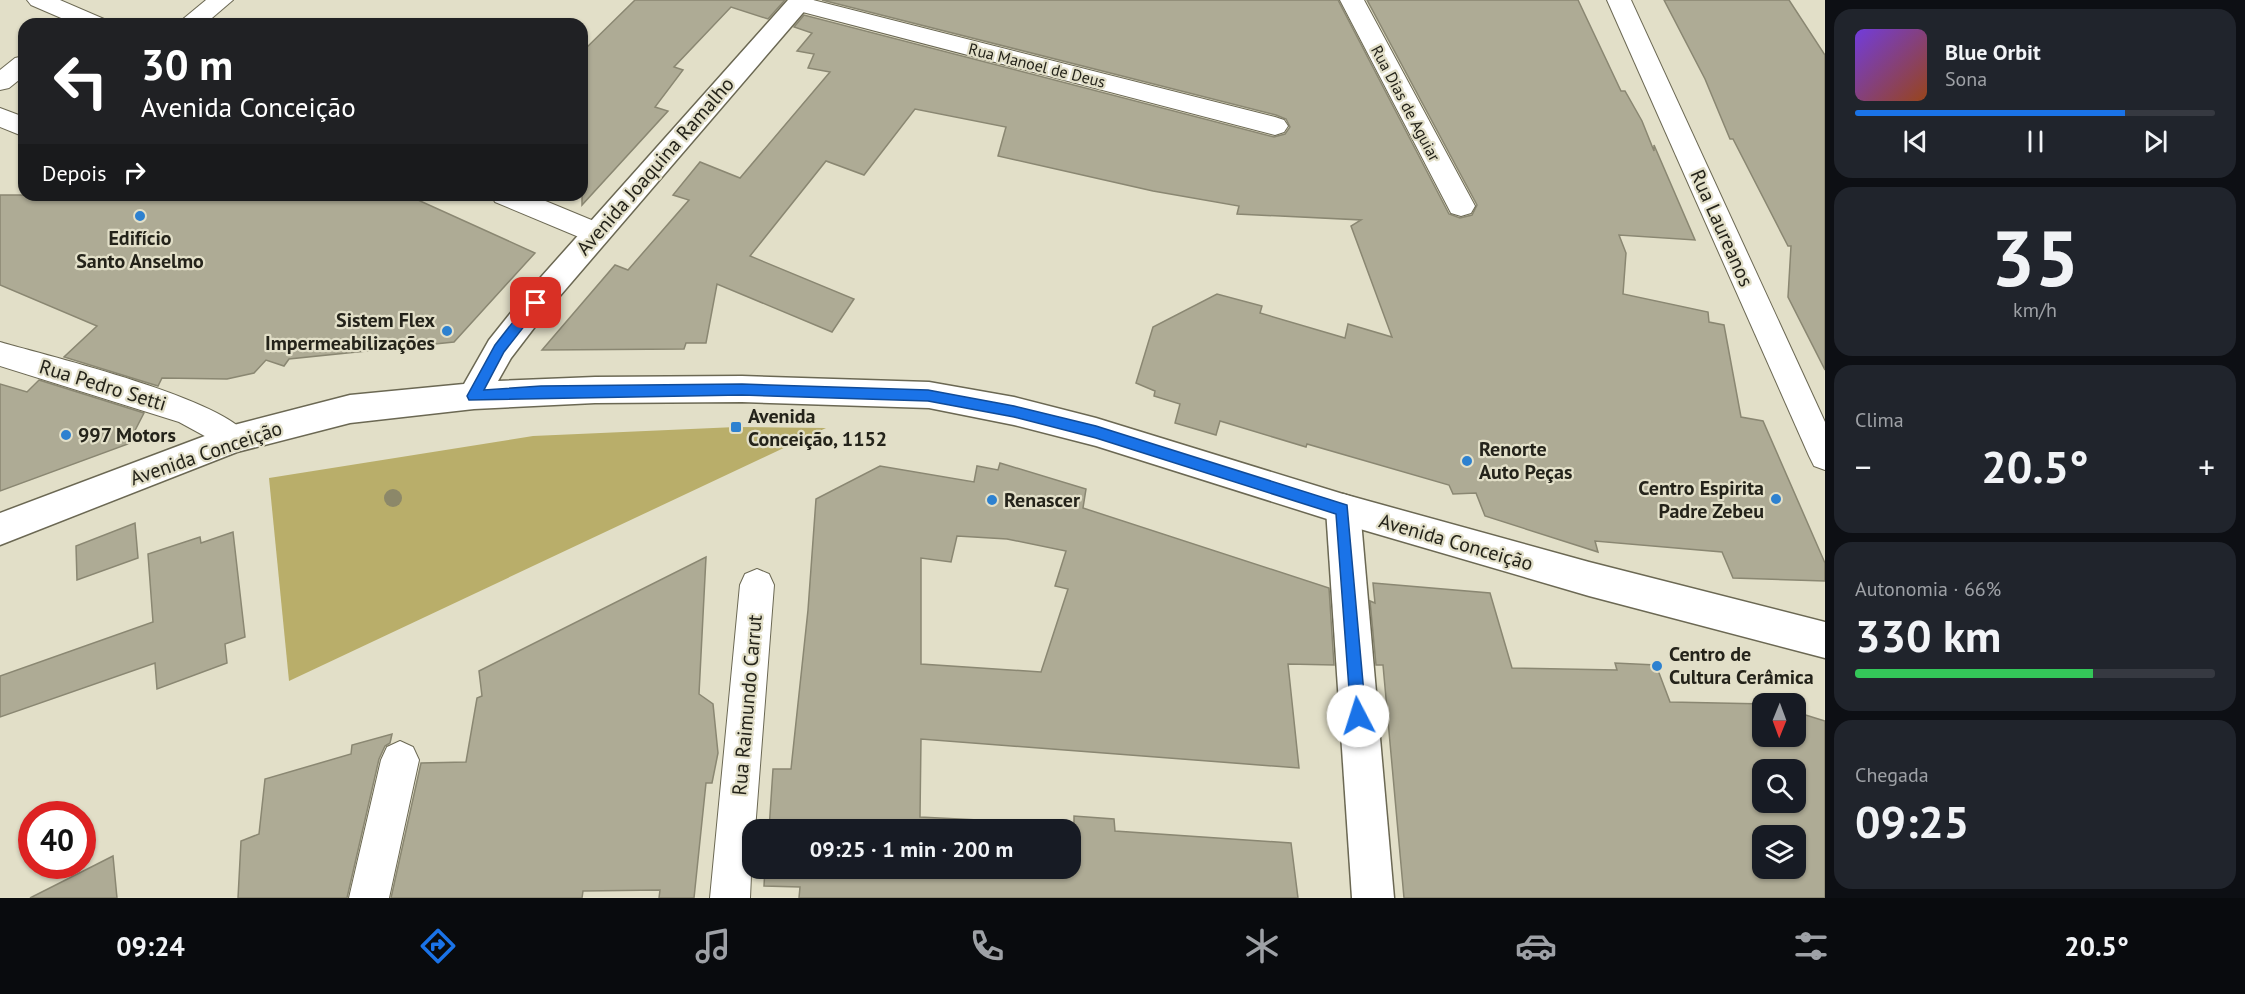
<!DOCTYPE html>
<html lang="pt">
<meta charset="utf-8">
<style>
body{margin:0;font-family:"PT Sans",sans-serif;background:#20242c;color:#f1f3f6;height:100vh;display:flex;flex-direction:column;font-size:22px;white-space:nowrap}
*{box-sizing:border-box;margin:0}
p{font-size:20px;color:#9ea1a6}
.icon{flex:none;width:33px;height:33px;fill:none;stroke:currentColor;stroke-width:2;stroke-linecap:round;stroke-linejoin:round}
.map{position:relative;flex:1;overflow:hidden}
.sheet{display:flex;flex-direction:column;gap:9px;padding:9px;background:#0d0f14;width:420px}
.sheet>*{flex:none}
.banner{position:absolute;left:18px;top:18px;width:570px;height:183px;border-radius:18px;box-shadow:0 2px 4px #0004;background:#202124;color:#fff;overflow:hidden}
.needle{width:39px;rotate:181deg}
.buttons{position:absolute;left:1752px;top:693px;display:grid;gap:12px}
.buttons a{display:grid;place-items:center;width:54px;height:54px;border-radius:12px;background:#171b24;box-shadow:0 2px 4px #0004;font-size:30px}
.speed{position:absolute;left:18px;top:801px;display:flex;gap:12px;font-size:30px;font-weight:700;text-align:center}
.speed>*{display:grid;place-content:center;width:78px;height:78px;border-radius:50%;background:#171b24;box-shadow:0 2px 4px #0004;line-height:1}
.speed .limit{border:9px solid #d22;background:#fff;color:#111}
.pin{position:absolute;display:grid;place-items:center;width:51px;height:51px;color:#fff;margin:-26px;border-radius:12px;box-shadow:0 3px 9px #0006}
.me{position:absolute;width:66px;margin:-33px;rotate:355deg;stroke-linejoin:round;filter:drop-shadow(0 0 4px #0008)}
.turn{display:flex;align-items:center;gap:21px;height:126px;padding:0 24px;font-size:27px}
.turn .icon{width:78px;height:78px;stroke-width:2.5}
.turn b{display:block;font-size:42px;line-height:51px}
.then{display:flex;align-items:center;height:57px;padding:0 24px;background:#0003;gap:12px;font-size:22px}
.big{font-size:45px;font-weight:800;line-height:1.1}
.sheet .widget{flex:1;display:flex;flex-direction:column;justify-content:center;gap:9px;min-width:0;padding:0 21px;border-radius:18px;background:#20242c}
.sheet .dial{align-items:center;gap:0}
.dial b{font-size:78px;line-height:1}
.song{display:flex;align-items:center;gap:18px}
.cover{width:72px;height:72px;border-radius:9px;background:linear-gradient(135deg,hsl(260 70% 55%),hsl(20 70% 35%))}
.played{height:6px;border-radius:3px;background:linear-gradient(90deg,#1a73e8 75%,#363941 75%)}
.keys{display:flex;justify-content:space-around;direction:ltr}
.heat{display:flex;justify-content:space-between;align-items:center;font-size:33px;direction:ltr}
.charge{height:9px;border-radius:4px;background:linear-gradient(90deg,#34c759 66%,#363941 0)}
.trip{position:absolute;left:742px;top:819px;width:339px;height:60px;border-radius:18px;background:#171b24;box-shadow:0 2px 4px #0004;font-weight:800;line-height:60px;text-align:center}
.menu{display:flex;height:96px;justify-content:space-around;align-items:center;background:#090b0e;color:#9ea1a6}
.menu .icon{width:42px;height:42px}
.menu .current{color:#1a73e8}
.menu b{font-size:27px;color:#f1f3f6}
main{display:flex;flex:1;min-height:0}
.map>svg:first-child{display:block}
</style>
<main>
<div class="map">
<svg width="1825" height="898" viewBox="0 0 1825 898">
<rect width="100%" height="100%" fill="#e2dfc8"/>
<polygon fill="#b9ae6a" points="736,427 826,428 289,681 269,478 533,436"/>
<g fill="#aeab95" stroke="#8a8772" stroke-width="1.5" fill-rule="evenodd">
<polygon points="635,0 785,0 768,19 731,7 674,67 683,70 655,107 668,111 582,205 582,52"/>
<polygon points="822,0 1338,0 1449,214 1460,218 1472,215 1477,205 1367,0 1578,0 1621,91 1625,91 1642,121 1654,151 1654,145 1695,240 1619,235 1626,253 1623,294 1708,312 1709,322 1724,325 1741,417 1763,421 1825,563 1825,581 1733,578 1722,552 1595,541 1598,552 1485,516 1476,493 1453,494 1449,485 1307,444 1306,447 1220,421 1216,435 1175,423 1180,404 1154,396 1155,391 1136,383 1153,327 1217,294 1262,306 1260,313 1345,338 1348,324 1392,337 1351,226 1361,220 1237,214 1239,206 1153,191 998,156 1006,127 915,109 864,175 826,161 750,256 854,299 832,332 717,284 706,343 686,343 684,349 542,350 615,265 628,270 689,200 673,195 700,162 740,178 830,72 808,68 814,54 797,51 812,33 794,27 804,15 1274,137 1285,134 1290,127 1286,119 1276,115"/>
<polygon points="1664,0 1789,0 1825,55 1825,370 1788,297 1791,246 1788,246 1733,139 1730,139 1705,79"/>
<polygon points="0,195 407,195 535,253 454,342 289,359 284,366 266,360 254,373 227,379 162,378 158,386 64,357 97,326 0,285"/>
<polygon points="39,380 144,413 128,444 0,491 0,384 27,392"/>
<path d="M1000,463l86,26 -3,19 246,80 5,77 -46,-1 11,104 -378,-29 -1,78 154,8v-9l40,3 1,12 176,12 7,55h-499l1,-11 -36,-1 1,-18h306v-38h-302l4,-61h18l17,-159 8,-111 64,-33 94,16 3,-16 21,4zM957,536l50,3 59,12 -11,35 13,3 -27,83 -120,-8v-106l30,4z"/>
<polygon points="135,523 138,558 77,580 76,546"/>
<polygon points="233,532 245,637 225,644 227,663 157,689 155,663 0,717 0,676 153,622 148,554 200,537 201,543"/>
<polygon points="706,557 699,694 713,704 718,753 712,783 706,783 694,898 659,898 660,890 583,891 582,898 391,898 421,763 466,762 477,698 482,696 479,671"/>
<path d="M1373,583l117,10 22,75 105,2 -2,-7 41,2 14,37 96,2h-4v32h34v-24l29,9v177h-421l-21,-233h-7l-6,-64 5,2zM1762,770h34v32h-34zM1762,836h34v32h-34z"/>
<polygon points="392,734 390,743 385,746 379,759 347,898 238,898 241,841 259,834 265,779 351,754 352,745"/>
<polygon points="113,856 117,898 30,898"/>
</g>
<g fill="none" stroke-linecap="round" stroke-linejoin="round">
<defs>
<g id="minor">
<polygon points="27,0 60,0 104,19 108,24 75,24 31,5"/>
<polygon points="206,0 233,0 205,24 177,24"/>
<polygon points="790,0 813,0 1275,117 1284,120 1288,126 1284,132 1275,135 791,9 787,4"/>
<polygon points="1340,0 1364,0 1475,206 1471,213 1461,216 1451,213"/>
<polygon points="1607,0 1631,0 1825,422 1825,470 1814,466 1809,456"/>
<polygon points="24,56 24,76 9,88 0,90 0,70 15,58"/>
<polygon points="0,108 24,117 24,134 20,135 0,127"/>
<polygon points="491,195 531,195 606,226 610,233 606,240 596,243 586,240 495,202"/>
<path d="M0,342c48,14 231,58 250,97l-5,10 -11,3 -55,-30 -179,-56z"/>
<polygon points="757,569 769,574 774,585 755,830 753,830 750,898 710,898 740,585 745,574"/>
<polygon points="400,741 413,747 419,760 389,898 349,898 381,760 387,747"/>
</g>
<polygon id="tertiary" points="1343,494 1355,498 1360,509 1394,898 1352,898 1326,509 1331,498"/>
<polygon id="secondary" points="788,0 814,0 547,311 511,358 498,381 595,377 742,376 929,382 1014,397 1096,418 1343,494 1589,562 1825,622 1825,658 1589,596 1343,524 1096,446 1014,425 929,408 742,402 595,403 474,409 350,423 237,452 0,545 0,513 234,425 350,395 464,384 489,340 525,295"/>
</defs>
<use href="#minor" stroke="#6b6853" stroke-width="2"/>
<use href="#tertiary" stroke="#6b6853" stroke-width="3"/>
<use href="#secondary" stroke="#6b6853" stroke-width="3"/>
<use href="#minor" fill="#fff" fill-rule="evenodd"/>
<use href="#tertiary" fill="#fff" fill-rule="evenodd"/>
<use href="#secondary" fill="#fff" fill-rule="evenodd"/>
</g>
<circle fill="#8c8869" cx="393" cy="498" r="9"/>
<polygon fill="#1a73e8" stroke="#114b97" stroke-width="1.5" points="536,298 540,299 540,306 504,352 484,390 541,386 742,384 928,390 1014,406 1096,426 1347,505 1366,716 1364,722 1358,724 1353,722 1351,716 1336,514 1096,438 1014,417 928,401 742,395 469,400 467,396 495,345 531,299"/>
<g fill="#2d81d0" stroke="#e2dfc8" stroke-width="2">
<circle cx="140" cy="216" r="6"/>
<circle cx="447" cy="331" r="6"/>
<rect x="730" y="421" width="12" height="12" rx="3"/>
<circle cx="66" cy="435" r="6"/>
<circle cx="1467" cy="461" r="6"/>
<circle cx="1776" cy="499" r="6"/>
<circle cx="992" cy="500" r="6"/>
<circle cx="1657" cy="666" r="6"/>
</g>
<g text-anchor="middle" stroke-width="4.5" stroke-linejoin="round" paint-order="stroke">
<g font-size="16" fill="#24231a" stroke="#e2dfc8">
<text transform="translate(1037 65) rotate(14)" y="6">Rua Manoel de Deus</text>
<text transform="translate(1406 103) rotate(62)" y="6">Rua Dias de Aguiar</text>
</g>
<g font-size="20" fill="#24231a" stroke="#e2dfc8">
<text transform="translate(655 166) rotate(-49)" y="7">Avenida Joaquina Ramalho</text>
<text transform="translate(1722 228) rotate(66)" y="7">Rua Laureanos</text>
<text transform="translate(103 385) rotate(17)" y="7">Rua Pedro Setti</text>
<text transform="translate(206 453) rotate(-19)" y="7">Avenida Conceição</text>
<text transform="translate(1456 542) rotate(16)" y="7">Avenida Conceição</text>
<text transform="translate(747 705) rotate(-85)" y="7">Rua Raimundo Carrut</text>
</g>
<g font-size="20" font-weight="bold" fill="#24231a" stroke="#e2dfc8" text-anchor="start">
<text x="140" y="245" text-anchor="middle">Edifício<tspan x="140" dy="23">Santo Anselmo</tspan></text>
<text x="435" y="327" text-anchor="end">Sistem Flex<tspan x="435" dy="23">Impermeabilizações</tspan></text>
<text x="748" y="423">Avenida<tspan x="748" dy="23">Conceição, 1152</tspan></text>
<text x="78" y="442">997 Motors</text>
<text x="1479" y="456">Renorte<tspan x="1479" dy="23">Auto Peças</tspan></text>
<text x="1764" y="495" text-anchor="end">Centro Espirita<tspan x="1764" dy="23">Padre Zebeu</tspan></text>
<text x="1004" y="507">Renascer</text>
<text x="1669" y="661">Centro de<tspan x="1669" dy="23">Cultura Cerâmica</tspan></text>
</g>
</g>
</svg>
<div class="buttons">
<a><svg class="needle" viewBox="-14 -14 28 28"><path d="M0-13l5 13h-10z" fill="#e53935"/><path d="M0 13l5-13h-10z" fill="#9ea1a6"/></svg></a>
<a><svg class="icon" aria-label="search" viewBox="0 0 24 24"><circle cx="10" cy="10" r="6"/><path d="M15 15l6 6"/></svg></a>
<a><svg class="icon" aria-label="layers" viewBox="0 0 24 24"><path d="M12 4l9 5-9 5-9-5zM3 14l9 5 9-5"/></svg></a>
</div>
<div class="speed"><div class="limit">40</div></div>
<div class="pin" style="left:536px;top:303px;background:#d93025"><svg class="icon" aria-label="arrive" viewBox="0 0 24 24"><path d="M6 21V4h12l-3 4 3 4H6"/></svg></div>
<svg class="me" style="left:1358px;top:716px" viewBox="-20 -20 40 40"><circle r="19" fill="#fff"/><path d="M0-13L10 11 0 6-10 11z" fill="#1a73e8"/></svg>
<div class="trip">09:25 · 1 min · 200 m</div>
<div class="banner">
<div class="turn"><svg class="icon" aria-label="left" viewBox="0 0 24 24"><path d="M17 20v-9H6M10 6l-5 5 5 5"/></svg><div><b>30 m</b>Avenida Conceição</div></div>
<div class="then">Depois<svg class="icon" aria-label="right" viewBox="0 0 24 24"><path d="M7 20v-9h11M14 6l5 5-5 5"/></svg></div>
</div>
</div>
<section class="sheet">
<div class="widget">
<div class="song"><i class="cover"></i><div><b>Blue Orbit</b><p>Sona</p></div></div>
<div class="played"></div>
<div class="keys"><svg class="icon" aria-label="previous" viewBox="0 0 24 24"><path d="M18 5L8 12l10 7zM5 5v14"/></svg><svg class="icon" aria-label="pause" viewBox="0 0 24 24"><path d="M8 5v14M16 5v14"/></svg><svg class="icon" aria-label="next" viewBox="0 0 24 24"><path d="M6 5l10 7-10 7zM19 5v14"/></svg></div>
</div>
<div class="widget dial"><b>35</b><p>km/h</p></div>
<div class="widget"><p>Clima</p>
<div class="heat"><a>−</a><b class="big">20.5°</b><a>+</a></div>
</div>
<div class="widget"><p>Autonomia · 66%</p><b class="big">330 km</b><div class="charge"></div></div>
<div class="widget"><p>Chegada</p><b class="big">09:25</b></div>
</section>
</main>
<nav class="menu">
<b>09:24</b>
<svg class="icon current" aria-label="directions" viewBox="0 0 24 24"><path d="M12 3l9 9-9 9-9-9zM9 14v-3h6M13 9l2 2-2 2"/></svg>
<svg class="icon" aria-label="music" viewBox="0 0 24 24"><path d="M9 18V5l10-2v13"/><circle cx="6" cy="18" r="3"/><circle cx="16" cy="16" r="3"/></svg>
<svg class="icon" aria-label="phone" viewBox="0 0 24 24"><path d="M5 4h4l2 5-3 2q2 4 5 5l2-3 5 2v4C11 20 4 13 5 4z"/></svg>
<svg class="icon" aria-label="climate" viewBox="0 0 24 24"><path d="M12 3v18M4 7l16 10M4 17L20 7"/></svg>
<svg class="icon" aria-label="car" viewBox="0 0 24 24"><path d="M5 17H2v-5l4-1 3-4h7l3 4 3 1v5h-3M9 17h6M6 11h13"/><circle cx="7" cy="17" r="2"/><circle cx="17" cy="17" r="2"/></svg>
<svg class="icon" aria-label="filters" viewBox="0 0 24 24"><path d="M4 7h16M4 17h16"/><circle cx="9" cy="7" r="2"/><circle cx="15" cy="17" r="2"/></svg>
<b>20.5°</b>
</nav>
